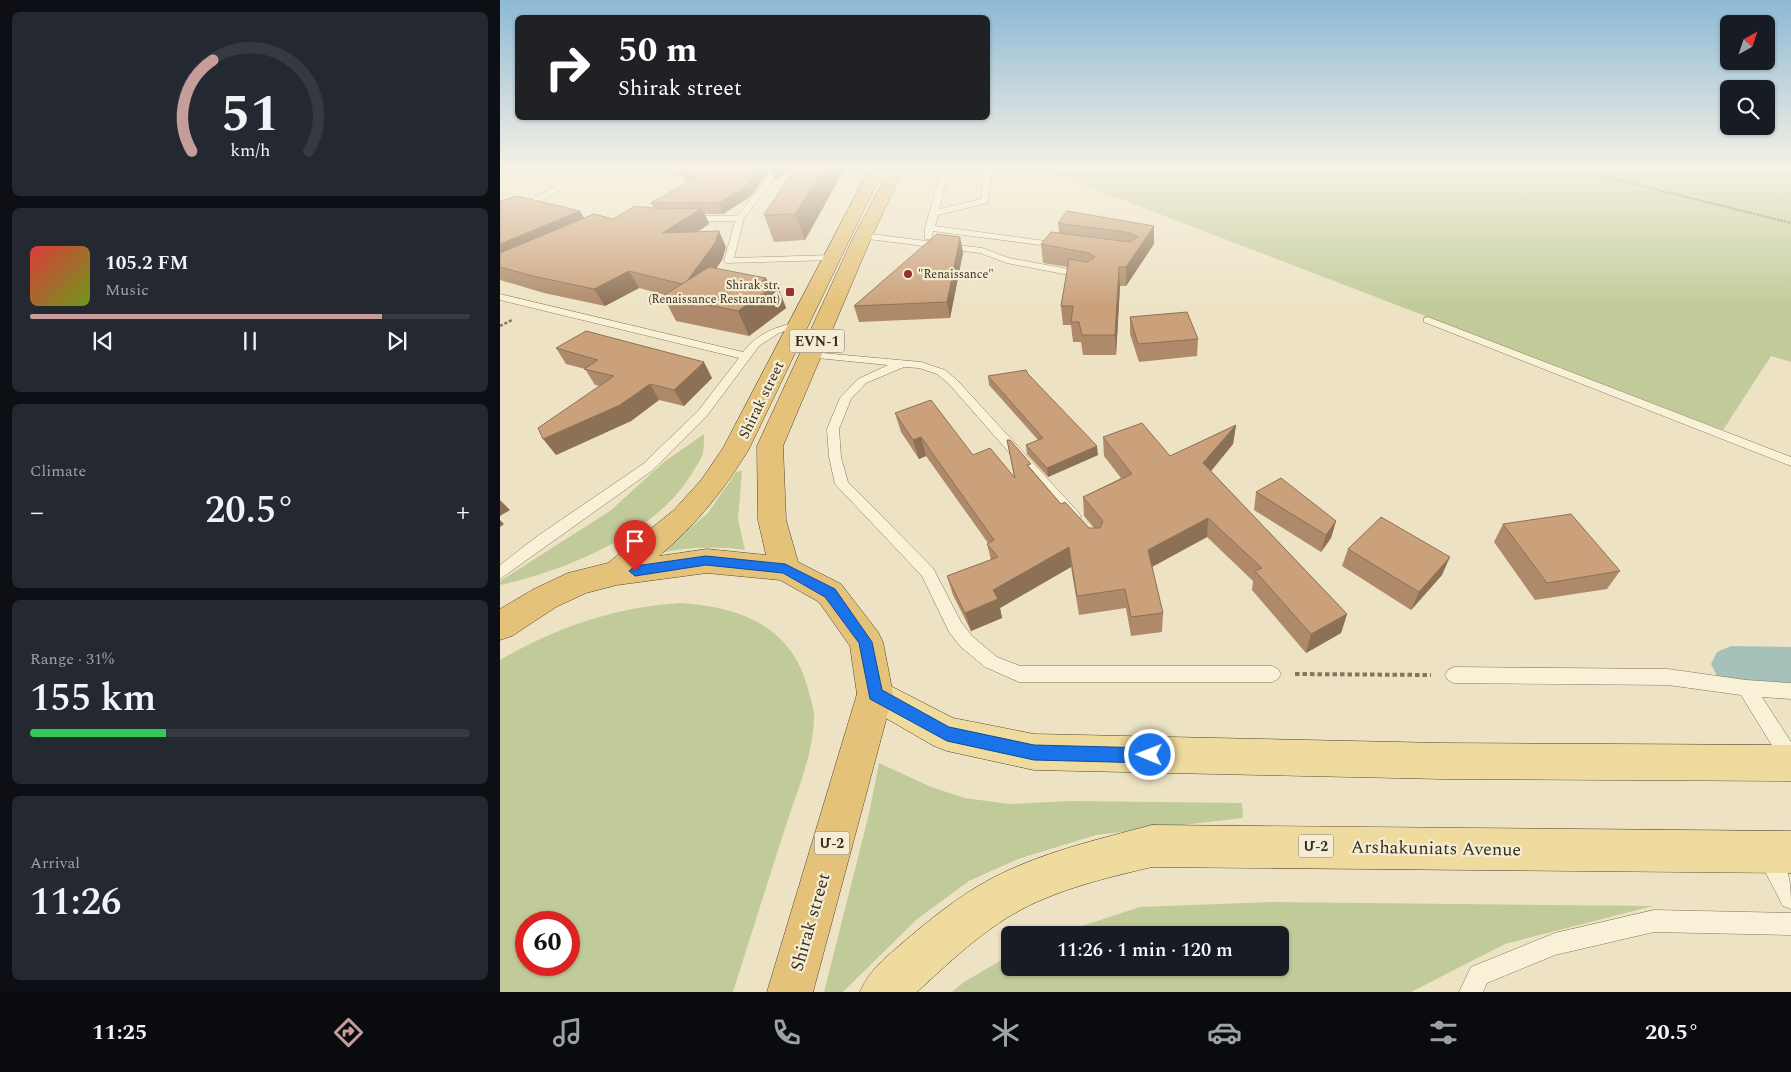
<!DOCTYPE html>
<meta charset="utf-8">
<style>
body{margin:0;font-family:Spectral,"Noto Sans Armenian",serif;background:#242831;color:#f1f3f6;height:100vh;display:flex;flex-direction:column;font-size:19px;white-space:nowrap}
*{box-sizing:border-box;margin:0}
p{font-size:16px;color:#9ea1a6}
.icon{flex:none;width:28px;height:28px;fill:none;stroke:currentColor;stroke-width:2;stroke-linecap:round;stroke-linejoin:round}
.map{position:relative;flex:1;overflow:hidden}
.drawer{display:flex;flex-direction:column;gap:12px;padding:12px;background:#0d0f14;width:500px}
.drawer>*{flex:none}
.guide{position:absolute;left:15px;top:15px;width:475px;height:105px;border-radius:8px;box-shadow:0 1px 4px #0004;background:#202124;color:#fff;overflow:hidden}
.needle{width:32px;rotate:40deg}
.buttons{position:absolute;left:1220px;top:15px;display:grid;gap:10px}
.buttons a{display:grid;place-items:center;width:55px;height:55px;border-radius:8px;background:#171b24;box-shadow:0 1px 4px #0004;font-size:25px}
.speed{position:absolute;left:15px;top:911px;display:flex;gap:10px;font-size:25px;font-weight:700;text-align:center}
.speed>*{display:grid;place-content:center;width:65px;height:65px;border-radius:50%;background:#171b24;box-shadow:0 1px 4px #0004;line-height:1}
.speed .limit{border:8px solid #d22;background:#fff;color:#111}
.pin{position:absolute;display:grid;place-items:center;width:42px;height:42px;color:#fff;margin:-51px -21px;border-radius:50% 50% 50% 0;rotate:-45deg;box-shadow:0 0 5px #0007}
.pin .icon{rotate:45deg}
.me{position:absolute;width:55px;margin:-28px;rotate:271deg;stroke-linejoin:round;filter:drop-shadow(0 0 4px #0008)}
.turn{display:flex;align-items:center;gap:18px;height:105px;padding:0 20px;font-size:22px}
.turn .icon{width:65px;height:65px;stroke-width:2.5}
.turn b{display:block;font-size:35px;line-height:42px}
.big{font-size:38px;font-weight:600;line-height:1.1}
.drawer .tile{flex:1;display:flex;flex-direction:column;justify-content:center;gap:8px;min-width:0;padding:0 18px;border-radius:8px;background:#242831}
.drawer .dial{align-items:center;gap:0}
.dial svg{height:130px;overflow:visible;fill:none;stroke:#363941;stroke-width:7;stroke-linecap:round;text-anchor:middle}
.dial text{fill:#f1f3f6;stroke:none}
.song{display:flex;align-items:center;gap:15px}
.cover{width:60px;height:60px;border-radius:8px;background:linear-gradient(135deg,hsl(0 70% 55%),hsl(80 70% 35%))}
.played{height:5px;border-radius:2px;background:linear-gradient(90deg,#c79d9c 80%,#363941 80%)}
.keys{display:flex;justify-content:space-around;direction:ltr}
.heat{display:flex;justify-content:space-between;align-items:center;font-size:28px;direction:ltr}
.charge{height:8px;border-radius:4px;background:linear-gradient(90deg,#34c759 31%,#363941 0)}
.trip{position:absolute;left:501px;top:926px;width:288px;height:50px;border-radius:8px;background:#171b24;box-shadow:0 1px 4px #0004;font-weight:600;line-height:50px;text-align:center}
.tab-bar{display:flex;height:80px;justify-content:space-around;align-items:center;background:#090b0e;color:#9ea1a6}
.tab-bar .icon{width:35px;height:35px}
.tab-bar .on{color:#c79d9c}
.tab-bar b{font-size:22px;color:#f1f3f6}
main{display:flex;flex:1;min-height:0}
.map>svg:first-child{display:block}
</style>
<main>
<section class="drawer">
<div class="tile dial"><svg viewBox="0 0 100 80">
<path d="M14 69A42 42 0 1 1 86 69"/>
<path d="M14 69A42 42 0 0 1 27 13" stroke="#c79d9c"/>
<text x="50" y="56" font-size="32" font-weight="700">51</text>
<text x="50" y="72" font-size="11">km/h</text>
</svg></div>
<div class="tile">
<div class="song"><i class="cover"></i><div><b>105.2 FM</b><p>Music</p></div></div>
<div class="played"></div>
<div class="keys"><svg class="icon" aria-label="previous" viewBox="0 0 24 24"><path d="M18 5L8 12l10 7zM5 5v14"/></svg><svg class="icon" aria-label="pause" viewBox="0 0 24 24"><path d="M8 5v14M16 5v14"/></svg><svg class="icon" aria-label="next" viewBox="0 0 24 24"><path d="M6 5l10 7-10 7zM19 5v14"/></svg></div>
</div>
<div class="tile"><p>Climate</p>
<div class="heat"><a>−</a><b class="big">20.5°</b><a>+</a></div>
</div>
<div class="tile"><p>Range · 31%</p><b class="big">155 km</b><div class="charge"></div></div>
<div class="tile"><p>Arrival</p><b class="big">11:26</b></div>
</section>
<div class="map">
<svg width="1291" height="992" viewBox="0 0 1291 992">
<rect width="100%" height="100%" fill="#ede3c4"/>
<g fill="#c1cb99" fill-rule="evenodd">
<polygon points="539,168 1291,168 1291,362 1271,356 1223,430"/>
<path d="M204,434c0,6 0,13 -1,19 -2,6 -6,12 -9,17 -36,63 -126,100 -194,115v-4l110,-70 54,-49z"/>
<path d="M242,471l-4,49 7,30c-30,-4 -55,-3 -85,3l48,-40 28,-41z"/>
<path d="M181,603c59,4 111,23 127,86 2,9 7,21 6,30 -1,35 -16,70 -27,103 -18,56 -36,113 -54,170h-233v-332c57,-33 115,-53 181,-57zM69,922v43h-43v-43z"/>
<polygon points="379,763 431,787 465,798 509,804 570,801 742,803 743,818 596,835 518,859 469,881 416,920 343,992 324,992 369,814"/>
<polygon points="772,902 1153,906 1005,944 911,992 452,992 464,982 510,955 510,968 780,968 780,935 554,935 640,907"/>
</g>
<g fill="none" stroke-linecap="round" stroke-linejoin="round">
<polygon fill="#a6c0ba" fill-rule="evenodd" points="1231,646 1291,647 1291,683 1231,682 1217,676 1211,664 1217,652"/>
<defs>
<g id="service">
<polygon points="89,168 98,168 19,213 0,218 0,213 13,209"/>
<polygon points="274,168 282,168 244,218 234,258 331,255 334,256 334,260 226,263 224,261 235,221 188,222 184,219 188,216 238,216"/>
<path d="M488,168l4,2 -4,33 -50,12 -3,11 125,17 4,3 -1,2 -130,-17 -2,8h-6v-11l17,-59zM484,172l-3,27 -42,10 9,-36z"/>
<polygon points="363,233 482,248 509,258 584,272 589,275 584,278 507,263 480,253 360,238 359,236"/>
<path d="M0,294l243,58c15,-19 32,-25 55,-30l5,3 -24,8 -20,13 -53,71 -53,53 -153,109v-14l39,-30 104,-71 55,-53 41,-53 -239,-58z"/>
<polygon points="928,317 1291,457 1291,466 924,322 924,318"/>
<polygon points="311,352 421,362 445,370 457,380 579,513 581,517 579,521 569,521 449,384 437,374 419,368 404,367 366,383 351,399 339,429 341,457 348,482 433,568 461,622 473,637 497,657 520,666 772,666 778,669 781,674 778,679 772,682 519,682 485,667 461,647 449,632 422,576 335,484 329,457 327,429 340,398 358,379 388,365 307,357 307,353"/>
<polygon points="954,667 1168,669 1246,680 1291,683 1291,699 1262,697 1291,742 1291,768 1284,765 1241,695 1168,685 954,683 948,680 945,675 948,670"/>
<path d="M1268,848c23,9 23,40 23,61l-8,-3 -25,-48 3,-7z"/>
<polygon points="1154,910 1291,913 1291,935 1154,932 1055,955 987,983 983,992 959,992 971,967 1055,933"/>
</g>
<g id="primary">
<polygon points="375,678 453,718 534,734 942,743 1291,745 1291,781 942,779 534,770 447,751 434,746 363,705 357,694 363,683"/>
<path d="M652,825l639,6v42l-639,-6c-38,9 -77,18 -113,34 -47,20 -85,57 -122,91h-57c10,-24 28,-36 47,-53 25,-21 51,-42 80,-58 51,-28 109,-41 165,-56z"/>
</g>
<path id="trunk" d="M370,168h14l-135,281c-25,41 -53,76 -90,107l48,-7 59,6 -8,-35 -1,-74 97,-210 36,-68h14l-32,68 -89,210 3,74 12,42 43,22 37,48 5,10 10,52 -80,298h-46l90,-298 -7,-48 -31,-44 -39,-22 -73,-7 -90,12 -31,8 -30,14 -44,29 -12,4v-31l34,-20 34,-16 40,-10 66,-53 28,-31 21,-31z"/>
</defs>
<use href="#service" stroke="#87755b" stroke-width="1"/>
<use href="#primary" stroke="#55432f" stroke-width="1"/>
<use href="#trunk" stroke="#55432f" stroke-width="1"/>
<polyline stroke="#87755b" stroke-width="2" stroke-dasharray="2.5 1" stroke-linecap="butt" points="1070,168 1291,223"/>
<polyline stroke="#87755b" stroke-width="2.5" stroke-dasharray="3 2" stroke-linecap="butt" points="0,326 12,320"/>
<polyline stroke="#87755b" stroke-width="4" stroke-dasharray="4.5 3" stroke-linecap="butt" points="795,674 931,675"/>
<use href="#service" fill="#f8f0d7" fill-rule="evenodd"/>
<use href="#primary" fill="#efdb9d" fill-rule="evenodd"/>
<use href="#trunk" fill="#e4c27a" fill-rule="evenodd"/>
</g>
<g fill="#ae8a6a">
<polygon points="124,168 272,168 250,197 223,214 205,214 209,224 197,232 226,247 222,260 216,269 266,278 268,282 277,284 286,308 249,336 176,321 163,296 165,295 139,288 105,306 44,293 0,280 0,201 84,218 113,219 154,208 151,203 186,182 183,176"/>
<polygon points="295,168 345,168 305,240 274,242 264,215"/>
<polygon points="558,223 654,226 654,244 626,286 620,286 616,355 583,355 581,342 573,342 571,325 563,325 561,306 568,267 543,263 541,244 559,233"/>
<polygon points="460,237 463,253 450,318 359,322 354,306"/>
<polygon points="630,317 698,339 697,356 639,362 630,334"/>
<polygon points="56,348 212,378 184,406 159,400 131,421 56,455 100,386 95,385 85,369 66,364"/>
<polygon points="528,374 598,455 548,477 527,454 526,445 538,440 489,385 488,376"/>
<polygon points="395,413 514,477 507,440 561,504 589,528 594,528 584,516 583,497 621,478 604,456 603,437 670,456 736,425 733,444 711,471 847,614 841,633 806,653 752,590 753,581 707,537 652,567 663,613 662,632 631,636 626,608 579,615 571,567 500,608 502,618 471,631 453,595 447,576 491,560 487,544 488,543 426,456 419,459 401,432"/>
<polygon points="756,492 836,521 831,538 821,552 754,510"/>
<polygon points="1003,524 1120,571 1107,589 1035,600 994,542"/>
<polygon points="848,549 942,575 911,610 842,566"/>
</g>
<g fill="#8d7156">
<polygon points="260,168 272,168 250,197 223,214 219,203"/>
<polygon points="274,168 294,168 275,180 271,170"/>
<polygon points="324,168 345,168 305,240 295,214"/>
<polygon points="202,208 209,224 170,250 162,233"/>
<polygon points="80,211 89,226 0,265 0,244"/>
<polygon points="654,226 654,244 626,286 626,267"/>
<polygon points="219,231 226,247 222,260 193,302 184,285"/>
<polygon points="460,237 463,253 450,318 447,302"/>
<polygon points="619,267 620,286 616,355 615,335"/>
<polygon points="129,271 139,288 105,306 94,289"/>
<polygon points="266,278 270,288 277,284 286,308 249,336 238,311 262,281"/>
<polygon points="204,362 212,378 184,406 174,390"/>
<polygon points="150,384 159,400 131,421 56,455 43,439"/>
<polygon points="736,425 733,444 702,482 703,463"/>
<polygon points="421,437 426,456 419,459 413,440"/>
<polygon points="597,446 598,455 548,477 547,468"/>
<polygon points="0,500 10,510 0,516"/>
<polygon points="708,518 707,537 648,569 648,550"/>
<polygon points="0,520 4,524 0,527"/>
<polygon points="836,521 831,538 821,552 826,535"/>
<polygon points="569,547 571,567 500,608 502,618 471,631 465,613 493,590"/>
<polygon points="950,557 942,575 911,610 919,592"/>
<polygon points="847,614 841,633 806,653 811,634"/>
</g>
<g fill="#caa17b" stroke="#8d7156">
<polygon points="196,168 260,168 246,186 219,203 151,203 197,177 183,175"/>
<polygon points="295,168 324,168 295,214 264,215"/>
<polygon points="17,196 80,211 0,244 0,201"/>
<polygon points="135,206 162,209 202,208 162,233 219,231 215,243 187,281 182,284 129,271 94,289 33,276 0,267 0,253 94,214 113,219"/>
<polygon points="567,211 654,226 626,267 619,267 615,335 582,335 579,322 571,322 573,306 561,306 569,259 587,262 595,257 588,253 541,244 551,232 630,242 638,237 631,233 558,223"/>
<polygon points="437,234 460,237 447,302 354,306"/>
<polygon points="209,267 266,278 262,281 277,284 238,311 163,296"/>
<polygon points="687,312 698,339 638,344 630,317"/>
<polygon points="86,331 204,362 174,390 150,384 120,405 43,439 38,428 114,376 84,369 98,360 56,348"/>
<polygon points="526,370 528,374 597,446 547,468 526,445 543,438 488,376"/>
<polygon points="431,400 473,455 490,448 515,478 507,440 510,440 531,464 527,465 561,504 565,502 589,528 600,528 603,521 583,497 632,474 603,437 642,423 670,456 736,425 703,463 847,614 811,634 755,571 762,568 708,518 648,550 663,613 631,617 625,589 577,596 569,547 493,590 498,599 465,613 447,576 498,557 487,544 494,540 421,437 413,440 395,413"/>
<polygon points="781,478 836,521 826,535 756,492"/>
<polygon points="1071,514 1120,571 1047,583 1003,524"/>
<polygon points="881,517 950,557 919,592 848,549"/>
</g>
<linearGradient id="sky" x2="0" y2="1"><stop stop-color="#8db9d6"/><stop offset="0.55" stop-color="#f7f2e4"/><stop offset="1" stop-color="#f7f2e4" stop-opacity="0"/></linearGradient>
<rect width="1291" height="307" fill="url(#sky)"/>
<polygon fill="#1a73e8" stroke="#114b97" points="206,556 285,564 335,589 372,642 382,690 449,727 534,745 650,748 655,750 658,755 655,761 650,763 534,760 447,741 370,699 359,643 325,597 283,573 206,565 135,576 129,571 135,566"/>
<g fill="#94332d" stroke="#f4edd4" stroke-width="2">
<circle cx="408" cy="274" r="5"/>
<rect x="285" y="287" width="10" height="10" rx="2.5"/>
</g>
<g text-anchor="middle" stroke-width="4.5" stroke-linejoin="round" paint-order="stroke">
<g font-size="12" fill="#372c1f" stroke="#f4edd4" text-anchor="start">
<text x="418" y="278">"Renaissance"</text>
<text x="280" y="289" text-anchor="end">Shirak str.<tspan x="280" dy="14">(Renaissance Restaurant)</tspan></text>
</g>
<g fill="#f4edd4" stroke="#706655" stroke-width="1">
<rect x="289.5" y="329.5" width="55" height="23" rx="4"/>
<rect x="314.5" y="831.5" width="35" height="23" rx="4"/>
<rect x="798.5" y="834.5" width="35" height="23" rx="4"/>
</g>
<g font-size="14" font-weight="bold" fill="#372c1f">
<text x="317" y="346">EVN-1</text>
<text x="332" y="848">Մ-2</text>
<text x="816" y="851">Մ-2</text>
</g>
<g font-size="15" fill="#372c1f" stroke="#f4edd4">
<text transform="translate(261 400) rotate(-64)" y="5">Shirak street</text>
</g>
<g font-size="18" fill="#372c1f" stroke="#f4edd4">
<text transform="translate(936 848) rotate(1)" y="6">Arshakuniats Avenue</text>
<text transform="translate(310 922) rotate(-74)" y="6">Shirak street</text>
</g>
</g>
</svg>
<div class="buttons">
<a><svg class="needle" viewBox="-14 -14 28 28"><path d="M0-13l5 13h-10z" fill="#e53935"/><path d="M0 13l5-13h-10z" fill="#9ea1a6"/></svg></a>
<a><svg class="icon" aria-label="search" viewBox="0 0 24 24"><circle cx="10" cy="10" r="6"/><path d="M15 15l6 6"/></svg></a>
</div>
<div class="speed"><div class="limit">60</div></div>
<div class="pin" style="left:135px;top:571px;background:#d93025"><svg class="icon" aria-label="arrive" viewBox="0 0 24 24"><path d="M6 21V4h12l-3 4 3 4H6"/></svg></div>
<svg class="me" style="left:650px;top:755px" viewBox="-20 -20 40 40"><circle r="17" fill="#1a73e8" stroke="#fff" stroke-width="3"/><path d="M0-11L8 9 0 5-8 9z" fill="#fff"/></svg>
<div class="trip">11:26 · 1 min · 120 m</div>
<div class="guide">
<div class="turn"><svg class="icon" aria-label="right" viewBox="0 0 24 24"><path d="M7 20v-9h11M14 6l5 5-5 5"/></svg><div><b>50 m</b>Shirak street</div></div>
</div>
</div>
</main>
<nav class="tab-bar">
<b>11:25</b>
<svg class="icon on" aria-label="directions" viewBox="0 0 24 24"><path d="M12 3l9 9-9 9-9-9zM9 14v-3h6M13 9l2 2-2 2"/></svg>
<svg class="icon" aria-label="music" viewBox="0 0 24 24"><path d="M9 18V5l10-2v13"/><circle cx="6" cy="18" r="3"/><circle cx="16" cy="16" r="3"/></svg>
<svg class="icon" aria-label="phone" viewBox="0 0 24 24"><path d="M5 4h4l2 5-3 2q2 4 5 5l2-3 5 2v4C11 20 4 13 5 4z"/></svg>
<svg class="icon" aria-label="climate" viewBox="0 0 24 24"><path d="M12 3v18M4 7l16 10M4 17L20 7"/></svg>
<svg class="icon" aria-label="car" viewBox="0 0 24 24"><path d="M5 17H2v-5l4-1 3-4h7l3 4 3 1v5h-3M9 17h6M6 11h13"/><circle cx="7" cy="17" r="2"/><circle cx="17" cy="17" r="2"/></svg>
<svg class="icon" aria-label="filters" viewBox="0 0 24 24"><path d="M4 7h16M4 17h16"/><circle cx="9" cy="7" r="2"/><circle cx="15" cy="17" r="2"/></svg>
<b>20.5°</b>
</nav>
